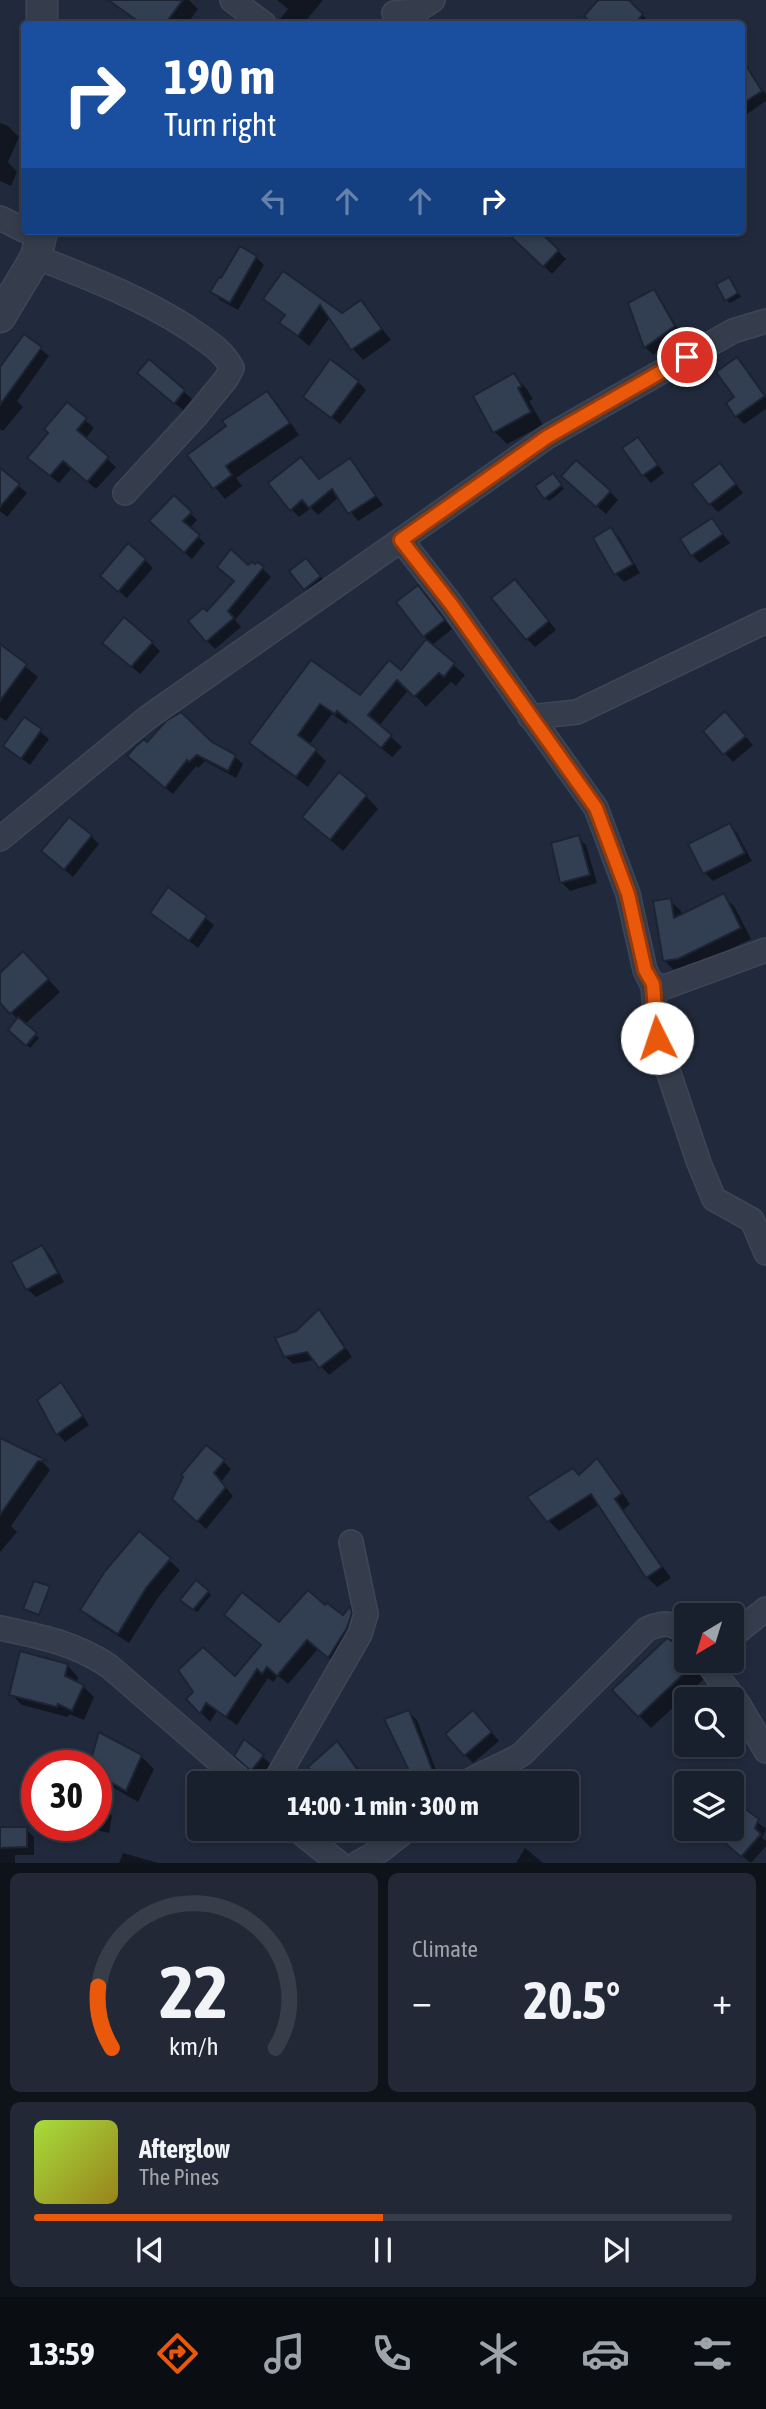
<!DOCTYPE html>
<meta charset="utf-8">
<style>
body{margin:0;font-family:"Asap Condensed",sans-serif;background:#222835;color:#f1f3f6;height:100vh;display:flex;flex-direction:column;font-size:26px;white-space:nowrap}
*{box-sizing:border-box;margin:0}
p{font-size:23px;color:#9fa3aa}
.icon{flex:none;width:38px;height:38px;fill:none;stroke:currentColor;stroke-width:2;stroke-linecap:round;stroke-linejoin:round}
.map{position:relative;height:1863px;overflow:hidden}
.drawer{display:flex;flex-direction:column;gap:10px;padding:10px;background:#0e1219;flex:1}
.drawer>*{flex:none}
.guide{position:absolute;left:21px;top:21px;width:724px;height:214px;border-radius:7px;box-shadow:0 4px 10px #0003,0 0 0 2px #373e49;background:#1a4fa0;color:#fff;overflow:hidden}
.needle{width:46px;rotate:218deg}
.tools{position:absolute;left:674px;top:1603px;display:grid;gap:14px}
.tools a{display:grid;place-items:center;width:70px;height:70px;border-radius:7px;background:#19202d;box-shadow:0 4px 10px #0003,0 0 0 2px #373e49;font-size:35px}
.speed{position:absolute;left:21px;top:1750px;display:flex;gap:14px;font-size:35px;font-weight:700;text-align:center}
.speed>*{display:grid;place-content:center;width:91px;height:91px;border-radius:50%;background:#19202d;box-shadow:0 4px 10px #0003,0 0 0 2px #373e49;line-height:1}
.speed .limit{border:10px solid #d22;background:#fff;color:#111}
.pin{position:absolute;display:grid;place-items:center;width:60px;height:60px;color:#fff;margin:-30px;border:4px solid #fff;border-radius:50%;box-shadow:0 2px 7px #0007}
.me{position:absolute;width:77px;margin:-38px;rotate:356deg;stroke-linejoin:round;filter:drop-shadow(0 0 5px #0008)}
.turn{display:flex;align-items:center;gap:24px;height:147px;padding:0 28px;font-size:32px}
.turn .icon{width:91px;height:91px;stroke-width:2.5}
.turn b{display:block;font-size:49px;line-height:60px}
.lanes{display:flex;align-items:center;height:66px;padding:0 28px;background:#0003;justify-content:center;gap:35px;direction:ltr}
.lanes .off{opacity:.35}
.big{font-size:52px;font-weight:700;line-height:1.1}
.drawer .tile{flex:1;display:flex;flex-direction:column;justify-content:center;gap:10px;min-width:0;padding:0 24px;border-radius:10px;background:#222835}
.drawer .dial{align-items:center;gap:0}
.dial svg{height:182px;overflow:visible;fill:none;stroke:#373e49;stroke-width:7;stroke-linecap:round;text-anchor:middle}
.dial text{fill:#f1f3f6;stroke:none}
.song{display:flex;align-items:center;gap:21px}
.cover{width:84px;height:84px;border-radius:10px;background:linear-gradient(135deg,hsl(80 70% 55%),hsl(50 70% 35%))}
.played{height:7px;border-radius:4px;background:linear-gradient(90deg,#ea580c 50%,#373e49 50%)}
.keys{display:flex;justify-content:space-around;direction:ltr}
.heat{display:flex;justify-content:space-between;align-items:center;font-size:38px;direction:ltr}
.drawer .tiles{flex:1;display:grid;gap:10px;grid-template-columns:1fr 1fr}
.tile:last-child{grid-column:span 2}
.trip{position:absolute;left:187px;top:1771px;width:392px;height:70px;border-radius:7px;background:#19202d;box-shadow:0 4px 10px #0003,0 0 0 2px #373e49;font-weight:700;line-height:70px;text-align:center}
.dock{display:flex;height:112px;justify-content:space-around;align-items:center;background:#0a0d12;color:#9fa3aa}
.dock .icon{width:49px;height:49px}
.dock .on{color:#ea580c}
.dock b{font-size:32px;color:#f1f3f6}
.map>svg:first-child{display:block}
</style>
<div class="map">
<svg width="766" height="1863" viewBox="0 0 766 1863">
<rect width="100%" height="100%" fill="#212a3c"/>
<g fill="#0007">
<polygon points="122,0 189,0 198,9 187,24 140,24 118,5"/>
<polygon points="277,0 323,0 305,22 308,24 285,24 280,19 288,9"/>
<polygon points="601,0 627,0 651,24 594,24 586,16"/>
<polygon points="750,74 766,94 766,101 747,114 742,109 742,79"/>
<polygon points="0,123 8,126 19,137 8,162 17,172 11,186 0,181"/>
<polygon points="522,231 537,231 566,259 552,274 515,238"/>
<polygon points="256,257 264,265 238,310 220,300 212,292 222,280"/>
<polygon points="283,273 342,315 361,302 391,340 363,360 353,349 330,317 309,346 282,323 286,317 265,298"/>
<polygon points="729,279 741,297 730,303 726,300"/>
<polygon points="653,291 661,300 682,335 653,355 645,347 630,304"/>
<polygon points="25,336 49,356 17,401 23,407 3,431 0,429 0,374"/>
<polygon points="737,359 766,397 766,409 744,424 736,416"/>
<polygon points="149,361 192,399 183,410 148,381"/>
<polygon points="514,375 526,388 533,399 529,401 543,425 507,444 495,432"/>
<polygon points="358,382 366,390 340,424 305,396"/>
<polygon points="267,393 278,404 299,435 236,478 242,486 225,499 189,455"/>
<polygon points="67,404 94,428 85,439 116,467 96,489 72,468 59,483 38,466 50,433"/>
<polygon points="638,439 664,473 651,483 643,474"/>
<polygon points="350,460 383,505 358,521 339,497 318,515 311,508 299,517 291,509 320,480"/>
<polygon points="0,470 27,493 7,517 0,511"/>
<polygon points="728,474 743,493 718,512 710,504"/>
<polygon points="556,479 564,489 549,501 545,497"/>
<polygon points="572,484 610,492 618,500 606,514"/>
<polygon points="174,497 197,520 189,529 205,543 192,559 158,528"/>
<polygon points="712,520 730,543 700,563 692,555"/>
<polygon points="611,529 619,537 640,573 624,582 616,574"/>
<polygon points="145,560 153,568 127,598 110,584"/>
<polygon points="306,560 328,585 313,596 305,588"/>
<polygon points="258,564 271,577 235,620 241,627 215,649 207,641 207,614 249,568"/>
<polygon points="418,587 452,629 431,646 465,675 456,686 451,682 426,707 409,689 379,726 402,747 392,757 349,721 346,724 332,714 309,745 326,761 308,787 262,754 251,743 312,663 360,697 401,673 428,640 399,603"/>
<polygon points="523,589 556,630 535,647 527,639"/>
<polygon points="152,643 160,651 140,674 113,651"/>
<polygon points="0,646 38,677 6,721 0,717"/>
<polygon points="25,719 49,739 30,765 6,746"/>
<polygon points="733,722 753,745 733,762 705,731"/>
<polygon points="211,743 235,757 243,764 236,778 205,761 198,768 196,766 173,794 136,764 147,744"/>
<polygon points="366,796 378,809 343,851 304,817"/>
<polygon points="729,825 737,833 752,861 713,881 705,873 690,845"/>
<polygon points="91,836 99,844 73,877 52,859"/>
<polygon points="578,837 586,845 597,883 570,891 562,883 553,844"/>
<polygon points="169,889 214,925 198,948 152,912"/>
<polygon points="723,895 734,906 751,939 689,969 675,971 664,960 670,900 681,911 682,916"/>
<polygon points="36,966 60,992 24,1025 39,1038 30,1048 10,1030 18,1020 0,1001 0,975"/>
<polygon points="42,1247 50,1255 64,1282 36,1297 27,1289"/>
<polygon points="319,1311 327,1319 352,1357 329,1375 315,1360 293,1364 285,1356 297,1333"/>
<polygon points="61,1385 69,1393 89,1425 65,1442 57,1433"/>
<polygon points="0,1440 40,1459 50,1470 11,1526 17,1532 0,1552"/>
<polygon points="597,1461 607,1471 630,1504 623,1510 671,1578 657,1587 647,1577 600,1504 559,1531 549,1521 579,1477"/>
<polygon points="224,1462 231,1469 221,1482 233,1496 206,1529 174,1499"/>
<polygon points="139,1533 180,1570 157,1599 129,1643 93,1620 82,1610"/>
<polygon points="197,1582 211,1595 197,1612 186,1603"/>
<polygon points="325,1608 343,1618 350,1609 359,1618 339,1666 318,1649 288,1684 278,1676 273,1682 268,1678 237,1725 217,1711 210,1722 188,1699 235,1678 279,1625"/>
<polygon points="686,1656 686,1661 691,1661 705,1678 651,1728 615,1691"/>
<polygon points="67,1665 78,1677 77,1683 83,1686 94,1697 84,1720 69,1714 68,1717 22,1705 11,1694"/>
<polygon points="409,1712 417,1720 441,1783 416,1782"/>
<polygon points="481,1720 499,1741 473,1763 465,1755"/>
<polygon points="100,1735 141,1756 154,1769 138,1802 102,1781 96,1775"/>
<polygon points="244,1742 271,1764 260,1777 244,1764"/>
<polygon points="337,1743 349,1756 369,1783 321,1783 310,1767"/>
<polygon points="96,1806 104,1808 112,1816 109,1833 75,1825 96,1825"/>
<polygon points="737,1806 766,1829 762,1838 766,1841 766,1846 751,1863 734,1850 733,1834 726,1829 732,1829 732,1811"/>
<polygon points="0,1829 26,1829 34,1837 34,1855 15,1855 15,1863 0,1863"/>
<polygon points="525,1848 543,1863 516,1863"/>
<polygon points="123,1853 158,1863 119,1863"/>
</g>
<g fill="#323e52" stroke="#1c2433" stroke-width="2">
<polygon points="108,0 183,0 165,24 142,24"/>
<polygon points="598,0 629,0 643,14 635,24 592,24 584,16"/>
<polygon points="742,59 762,91 742,104"/>
<polygon points="505,231 539,231 559,250 543,267"/>
<polygon points="240,246 257,256 230,303 210,292 219,277 221,278"/>
<polygon points="283,271 342,313 361,300 382,329 351,350 320,305 298,336 279,323 285,315 263,299"/>
<polygon points="729,277 738,293 725,301 716,284"/>
<polygon points="654,289 675,326 644,348 628,303"/>
<polygon points="24,334 42,347 0,405 0,367"/>
<polygon points="737,357 765,396 735,417 726,403 734,397 716,372"/>
<polygon points="149,359 185,390 174,404 137,373"/>
<polygon points="330,359 359,381 331,418 303,397"/>
<polygon points="514,373 522,386 518,388 531,412 493,433 473,396"/>
<polygon points="267,391 290,423 226,466 232,475 213,489 187,455 226,426 222,421"/>
<polygon points="67,402 87,418 77,430 109,457 87,482 63,461 50,476 27,458 48,433 44,429"/>
<polygon points="638,437 658,465 642,476 622,448"/>
<polygon points="301,457 319,479 350,458 376,496 348,514 332,489 309,508 302,500 290,511 268,483"/>
<polygon points="576,460 611,491 596,507 561,476"/>
<polygon points="720,463 736,484 709,505 692,484"/>
<polygon points="0,468 20,484 0,507"/>
<polygon points="553,473 562,485 544,499 535,486"/>
<polygon points="174,495 192,512 183,521 200,535 184,553 149,521"/>
<polygon points="712,518 723,534 691,556 680,539"/>
<polygon points="611,527 633,564 614,575 593,538"/>
<polygon points="128,543 146,559 118,592 100,576"/>
<polygon points="231,549 248,565 252,562 255,564 258,562 264,567 228,611 234,618 206,642 188,621 203,608 207,611 234,581 217,567"/>
<polygon points="306,558 321,576 304,590 289,571"/>
<polygon points="515,579 549,621 526,640 491,598"/>
<polygon points="418,585 445,620 423,637 396,602"/>
<polygon points="124,617 153,642 131,667 102,643"/>
<polygon points="426,639 455,663 444,677 439,673 414,697 397,680 368,715 392,735 381,748 337,711 335,714 320,704 298,735 317,749 296,777 249,743 311,660 360,695 389,660 401,670"/>
<polygon points="0,644 27,664 0,701"/>
<polygon points="725,711 746,736 723,755 703,731"/>
<polygon points="181,712 212,742 236,755 228,771 197,755 189,762 187,760 165,788 127,756 136,746 144,739 147,742 166,721"/>
<polygon points="24,717 42,729 21,759 3,746"/>
<polygon points="339,772 367,795 330,840 302,817"/>
<polygon points="69,817 92,835 64,870 41,851"/>
<polygon points="730,823 745,853 703,874 688,844"/>
<polygon points="579,835 590,875 560,883 551,843"/>
<polygon points="168,887 207,916 189,941 150,913"/>
<polygon points="724,893 741,928 678,959 663,961 653,901 671,898 674,918"/>
<polygon points="23,951 49,979 10,1014 0,1003 0,973"/>
<polygon points="18,1017 37,1033 26,1046 8,1030"/>
<polygon points="42,1245 58,1273 26,1290 11,1262"/>
<polygon points="319,1309 345,1348 319,1368 307,1352 284,1357 275,1338 296,1331"/>
<polygon points="61,1382 83,1416 56,1435 37,1400"/>
<polygon points="0,1438 48,1461 38,1461 0,1515"/>
<polygon points="206,1445 225,1460 214,1473 226,1487 197,1522 172,1499 183,1477 181,1475"/>
<polygon points="597,1458 622,1493 615,1499 662,1567 646,1578 591,1494 547,1522 527,1497 573,1468 579,1475"/>
<polygon points="139,1531 171,1558 146,1588 118,1634 80,1610 105,1571"/>
<polygon points="196,1580 209,1591 193,1610 180,1600"/>
<polygon points="34,1581 50,1586 39,1615 23,1609"/>
<polygon points="308,1590 325,1605 327,1603 343,1615 350,1606 352,1613 347,1628 328,1658 307,1640 277,1676 267,1667 262,1674 257,1669 226,1717 206,1703 200,1714 186,1699 193,1692 178,1670 203,1647 235,1676 261,1645 224,1615 242,1592 279,1622"/>
<polygon points="667,1638 675,1643 686,1654 686,1661 692,1661 693,1665 638,1717 612,1690"/>
<polygon points="20,1651 68,1664 65,1676 84,1685 72,1711 58,1704 57,1707 9,1695"/>
<polygon points="409,1710 429,1761 436,1781 415,1783 384,1719"/>
<polygon points="473,1710 492,1732 464,1756 445,1734"/>
<polygon points="99,1732 142,1755 126,1791 96,1774 96,1766 89,1766"/>
<polygon points="244,1739 264,1755 251,1771 234,1756"/>
<polygon points="337,1741 367,1783 319,1783 308,1767"/>
<polygon points="732,1799 759,1819 755,1828 761,1834 741,1857 724,1842 732,1833"/>
<polygon points="0,1827 27,1827 27,1847 0,1848"/>
</g>
<g fill="none" stroke-linecap="round" stroke-linejoin="round">
<defs>
<g id="minor">
<polyline points="232,0 264,24"/>
<polyline points="394,13 416,11 433,0"/>
<polyline points="0,218 24,230"/>
<path d="M36,257c53,21 104,40 152,71 17,12 34,21 44,40l-6,11 -31,38 -70,76"/>
<polyline points="766,321 733,331 547,437 401,540 451,604 596,808 628,894 645,970 652,984 665,987 766,950"/>
<polyline points="530,717 577,712 766,621"/>
<polyline points="0,839 147,718 401,540"/>
<polyline points="653,984 657,1038 699,1163 714,1199 752,1220 766,1253"/>
<path d="M0,1628c42,9 72,14 109,38l135,117"/>
<polyline points="732,1636 766,1609"/>
<polyline points="706,1661 739,1705 766,1751"/>
<polyline points="274,1783 360,1634 366,1614 351,1542"/>
<path d="M466,1783c18,-12 38,-17 56,-29l125,-125c16,-7 25,-7 39,4"/>
<polyline points="296,1829 339,1863"/>
<polyline points="358,1863 381,1850 408,1829"/>
</g>
<g id="tertiary">
<polyline points="42,24 42,0"/>
<polyline points="0,317 36,257 42,231"/>
</g>
</defs>
<use href="#minor" stroke="#3e4655" stroke-width="26"/>
<use href="#tertiary" stroke="#3e4655" stroke-width="33"/>
<use href="#minor" stroke="#353d4c" stroke-width="23"/>
<use href="#tertiary" stroke="#353d4c" stroke-width="30"/>
</g>
<g fill="none" stroke-linecap="round" stroke-linejoin="round">
<defs>
<polyline id="route" points="657,1038 653,984 645,970 628,894 596,808 451,604 401,540 547,437 687,357"/>
</defs>
<use href="#route" stroke="#983908" stroke-width="18"/>
<use href="#route" stroke="#ea580c" stroke-width="12"/>
</g>
</svg>
<div class="tools">
<a><svg class="needle" viewBox="-14 -14 28 28"><path d="M0-13l5 13h-10z" fill="#e53935"/><path d="M0 13l5-13h-10z" fill="#9fa3aa"/></svg></a>
<a><svg class="icon" aria-label="search" viewBox="0 0 24 24"><circle cx="10" cy="10" r="6"/><path d="M15 15l6 6"/></svg></a>
<a><svg class="icon" aria-label="layers" viewBox="0 0 24 24"><path d="M12 4l9 5-9 5-9-5zM3 14l9 5 9-5"/></svg></a>
</div>
<div class="speed"><div class="limit">30</div></div>
<div class="pin" style="left:687px;top:357px;background:#d93025"><svg class="icon" aria-label="arrive" viewBox="0 0 24 24"><path d="M6 21V4h12l-3 4 3 4H6"/></svg></div>
<svg class="me" style="left:657px;top:1038px" viewBox="-20 -20 40 40"><circle r="19" fill="#fff"/><path d="M0-13L10 11 0 6-10 11z" fill="#ea580c"/></svg>
<div class="trip">14:00 · 1 min · 300 m</div>
<div class="guide">
<div class="turn"><svg class="icon" aria-label="right" viewBox="0 0 24 24"><path d="M7 20v-9h11M14 6l5 5-5 5"/></svg><div><b>190 m</b>Turn right</div></div>
<div class="lanes"><svg class="icon off" aria-label="left" viewBox="0 0 24 24"><path d="M17 20v-9H6M10 6l-5 5 5 5"/></svg><svg class="icon off" aria-label="ahead" viewBox="0 0 24 24"><path d="M12 20V5M6 11l6-6 6 6"/></svg><svg class="icon off" aria-label="ahead" viewBox="0 0 24 24"><path d="M12 20V5M6 11l6-6 6 6"/></svg><svg class="icon" aria-label="right" viewBox="0 0 24 24"><path d="M7 20v-9h11M14 6l5 5-5 5"/></svg></div>
</div>
</div>
<section class="drawer">
<div class="tiles">
<div class="tile dial"><svg viewBox="0 0 100 80">
<path d="M14 69A42 42 0 1 1 86 69"/>
<path d="M14 69A42 42 0 0 1 8 42" stroke="#ea580c"/>
<text x="50" y="56" font-size="32" font-weight="700">22</text>
<text x="50" y="72" font-size="11">km/h</text>
</svg></div>
<div class="tile"><p>Climate</p>
<div class="heat"><a>−</a><b class="big">20.5°</b><a>+</a></div>
</div>
<div class="tile">
<div class="song"><i class="cover"></i><div><b>Afterglow</b><p>The Pines</p></div></div>
<div class="played"></div>
<div class="keys"><svg class="icon" aria-label="previous" viewBox="0 0 24 24"><path d="M18 5L8 12l10 7zM5 5v14"/></svg><svg class="icon" aria-label="pause" viewBox="0 0 24 24"><path d="M8 5v14M16 5v14"/></svg><svg class="icon" aria-label="next" viewBox="0 0 24 24"><path d="M6 5l10 7-10 7zM19 5v14"/></svg></div>
</div>
</div>
</section>
<nav class="dock">
<b>13:59</b>
<svg class="icon on" aria-label="directions" viewBox="0 0 24 24"><path d="M12 3l9 9-9 9-9-9zM9 14v-3h6M13 9l2 2-2 2"/></svg>
<svg class="icon" aria-label="music" viewBox="0 0 24 24"><path d="M9 18V5l10-2v13"/><circle cx="6" cy="18" r="3"/><circle cx="16" cy="16" r="3"/></svg>
<svg class="icon" aria-label="phone" viewBox="0 0 24 24"><path d="M5 4h4l2 5-3 2q2 4 5 5l2-3 5 2v4C11 20 4 13 5 4z"/></svg>
<svg class="icon" aria-label="climate" viewBox="0 0 24 24"><path d="M12 3v18M4 7l16 10M4 17L20 7"/></svg>
<svg class="icon" aria-label="car" viewBox="0 0 24 24"><path d="M5 17H2v-5l4-1 3-4h7l3 4 3 1v5h-3M9 17h6M6 11h13"/><circle cx="7" cy="17" r="2"/><circle cx="17" cy="17" r="2"/></svg>
<svg class="icon" aria-label="filters" viewBox="0 0 24 24"><path d="M4 7h16M4 17h16"/><circle cx="9" cy="7" r="2"/><circle cx="15" cy="17" r="2"/></svg>
</nav>
